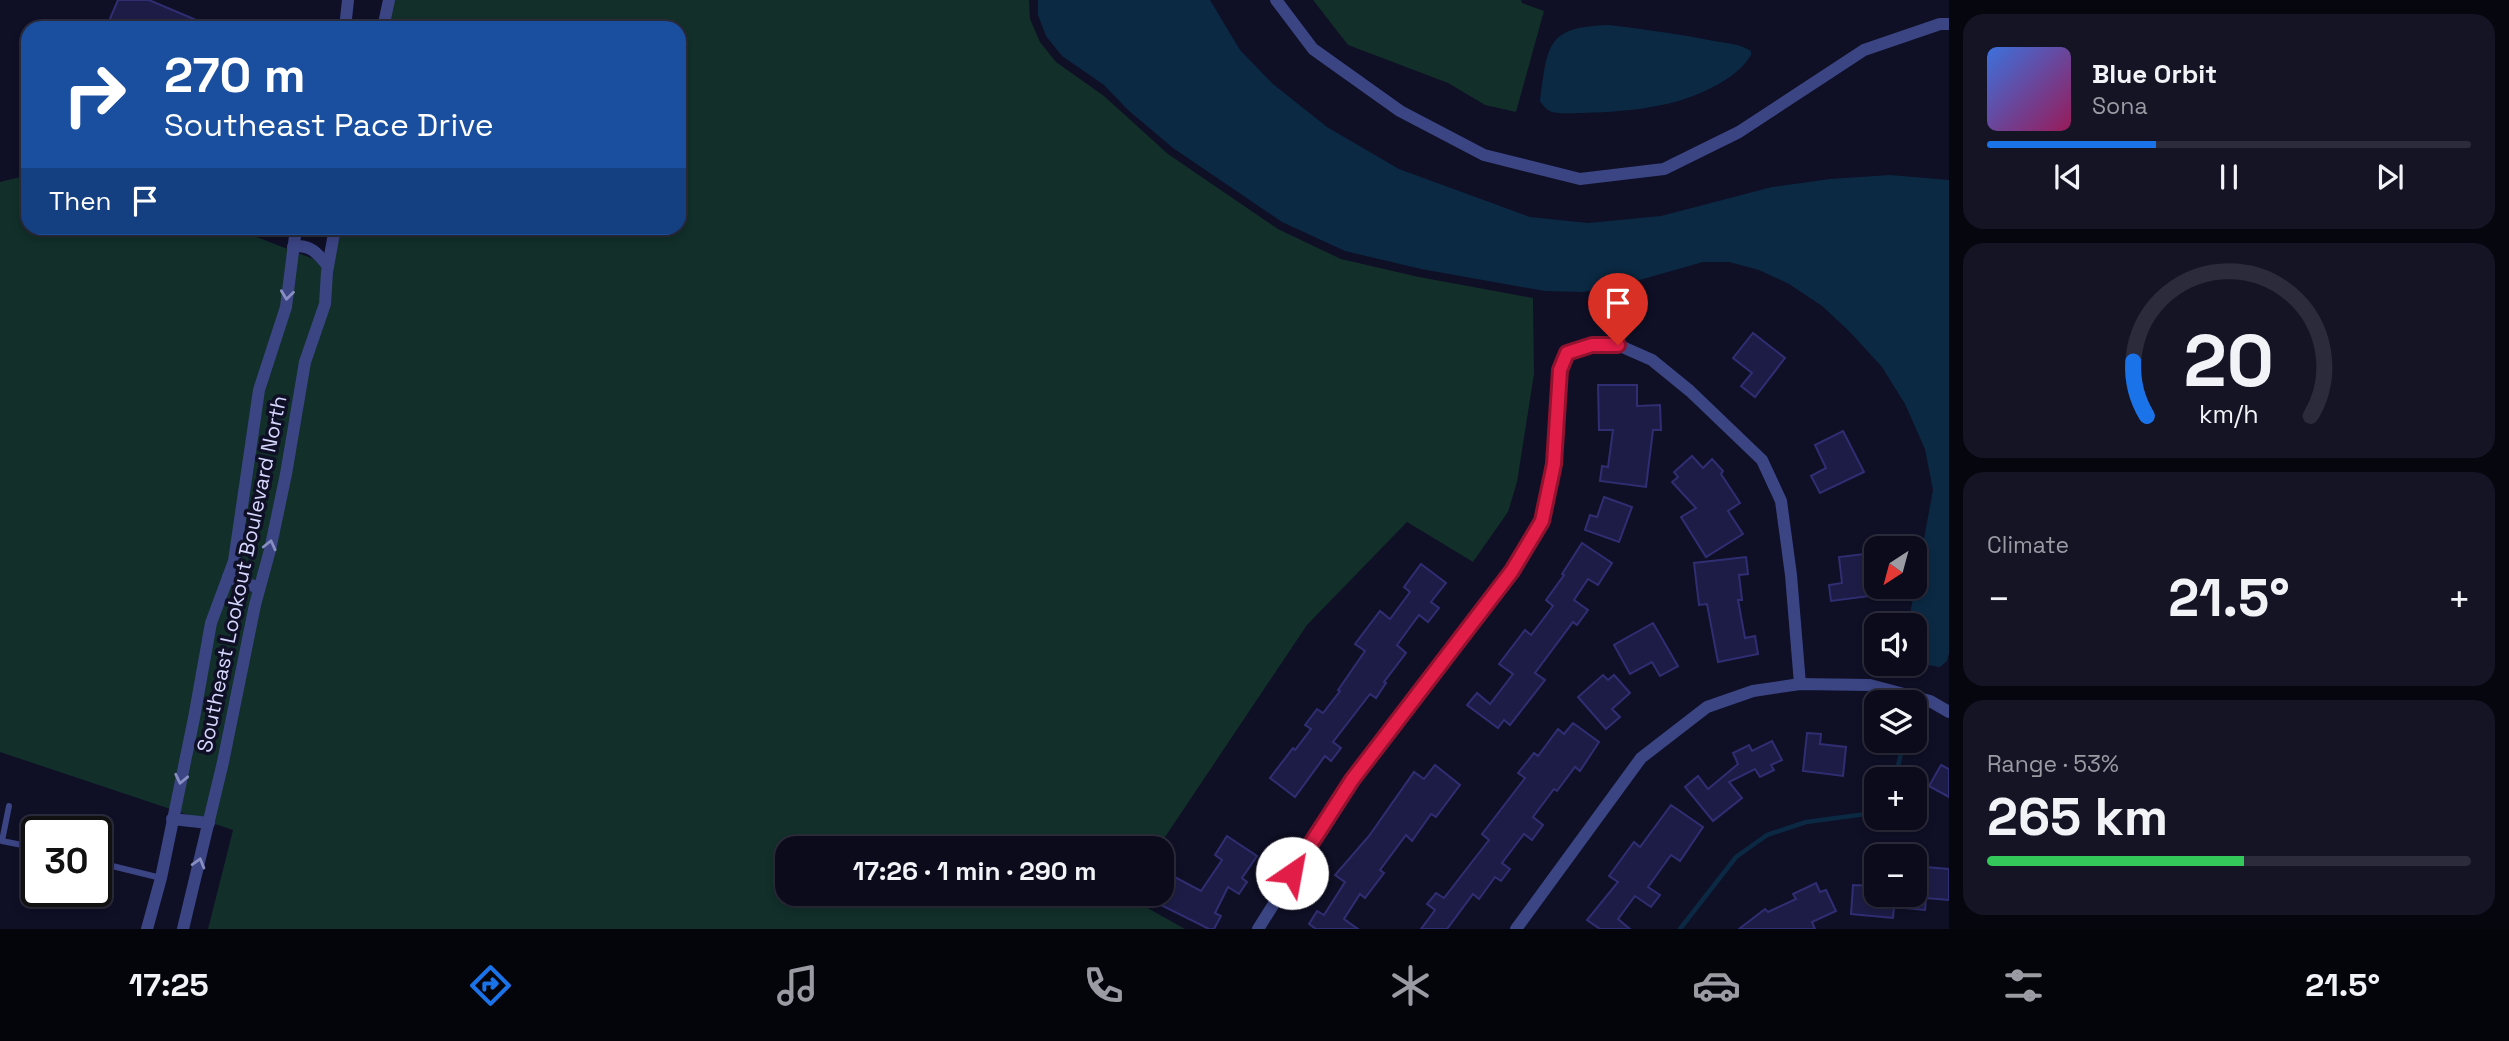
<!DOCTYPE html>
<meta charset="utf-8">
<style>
body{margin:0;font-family:"Space Grotesk",sans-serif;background:#141425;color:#f1f3f6;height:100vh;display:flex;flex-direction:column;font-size:26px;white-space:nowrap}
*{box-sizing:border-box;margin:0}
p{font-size:23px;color:#9a9ba3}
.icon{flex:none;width:38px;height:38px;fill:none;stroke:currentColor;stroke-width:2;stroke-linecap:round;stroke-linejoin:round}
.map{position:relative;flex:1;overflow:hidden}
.details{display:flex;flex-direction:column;gap:14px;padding:14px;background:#06060f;width:560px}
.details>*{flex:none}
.top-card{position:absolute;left:21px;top:21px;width:665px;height:214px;border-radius:21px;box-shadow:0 4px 10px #0003,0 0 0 2px #2b2b3b;background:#1a4fa0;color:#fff;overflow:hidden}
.needle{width:46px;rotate:216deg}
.buttons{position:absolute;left:1864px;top:536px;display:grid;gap:14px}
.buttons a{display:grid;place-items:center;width:63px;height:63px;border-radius:14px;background:#0b0b1c;box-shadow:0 4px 10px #0003,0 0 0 2px #2b2b3b;font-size:35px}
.speed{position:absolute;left:21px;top:816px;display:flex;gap:14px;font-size:35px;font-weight:700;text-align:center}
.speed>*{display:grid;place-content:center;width:91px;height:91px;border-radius:50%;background:#0b0b1c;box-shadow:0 4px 10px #0003,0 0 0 2px #2b2b3b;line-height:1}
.speed .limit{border:4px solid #111;border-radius:10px;background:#fff;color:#111}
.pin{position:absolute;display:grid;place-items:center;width:60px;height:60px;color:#fff;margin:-72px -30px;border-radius:50% 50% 50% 0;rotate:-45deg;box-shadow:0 0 7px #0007}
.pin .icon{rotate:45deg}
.me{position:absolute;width:77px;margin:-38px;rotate:33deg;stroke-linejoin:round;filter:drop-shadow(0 0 5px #0008)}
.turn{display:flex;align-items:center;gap:24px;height:147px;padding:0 28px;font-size:32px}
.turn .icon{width:91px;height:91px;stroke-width:2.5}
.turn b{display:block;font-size:49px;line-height:60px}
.then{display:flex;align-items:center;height:66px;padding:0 28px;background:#0003;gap:14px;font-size:26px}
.big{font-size:52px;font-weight:700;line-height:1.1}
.details .widget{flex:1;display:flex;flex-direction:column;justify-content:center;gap:10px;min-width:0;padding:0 24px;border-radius:21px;background:#141425}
.details .dial{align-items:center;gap:0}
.dial svg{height:182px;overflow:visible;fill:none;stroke:#2b2b3b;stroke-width:7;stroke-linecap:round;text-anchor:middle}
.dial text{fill:#f1f3f6;stroke:none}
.song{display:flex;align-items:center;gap:21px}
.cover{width:84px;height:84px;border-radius:10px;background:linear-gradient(135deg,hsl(220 70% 55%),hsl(330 70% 35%))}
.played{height:7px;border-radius:4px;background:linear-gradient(90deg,#1a73e8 35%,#2b2b3b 35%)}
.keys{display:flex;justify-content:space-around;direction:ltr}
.heat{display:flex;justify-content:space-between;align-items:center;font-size:38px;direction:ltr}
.charge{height:10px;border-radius:5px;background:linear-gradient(90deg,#34c759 53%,#2b2b3b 0)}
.trip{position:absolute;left:775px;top:836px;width:399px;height:70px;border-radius:21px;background:#0b0b1c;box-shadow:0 4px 10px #0003,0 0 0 2px #2b2b3b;font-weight:700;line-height:70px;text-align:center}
.dock{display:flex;height:112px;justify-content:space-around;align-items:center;background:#04040b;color:#9a9ba3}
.dock .icon{width:49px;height:49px}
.dock .active{color:#1a73e8}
.dock b{font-size:32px;color:#f1f3f6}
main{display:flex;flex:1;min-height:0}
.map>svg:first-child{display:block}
</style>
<main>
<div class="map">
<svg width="1949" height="929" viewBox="0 0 1949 929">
<rect width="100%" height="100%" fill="#0f0f26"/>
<g fill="#122f2a">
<polygon points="391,0 1029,0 1030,19 1040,42 1056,62 1104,96 1168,154 1278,229 1341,259 1419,277 1533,298 1534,374 1517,482 1508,512 1473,562 1407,522 1307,625 1157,849 788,849 788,894 1129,894 1128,897 1185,929 208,929 233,830 0,752 0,182 28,175 28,228 233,228 332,266 340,228 679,228 679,28 384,28"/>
<polygon points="1313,0 1521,0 1522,3 1544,11 1516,112 1485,105 1448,83 1348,45"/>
</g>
<g fill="#0b2943">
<polygon points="1038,0 1210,0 1240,50 1273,84 1327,127 1399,169 1530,217 1588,223 1661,216 1772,187 1830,179 1890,175 1949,180 1949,653 1947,661 1940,667 1914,663 1914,625 1908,625 1933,490 1925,449 1905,404 1882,367 1850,332 1822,306 1789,284 1759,270 1729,262 1703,262 1622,285 1583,292 1545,291 1421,269 1345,251 1282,222 1173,148 1128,110 1104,85 1062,56 1046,36 1038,15"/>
<path d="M1609,25c35,4 70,9 105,16 12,2 27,3 37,10v4c-10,17 -29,28 -46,36 -39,18 -84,21 -126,22 -9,0 -19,1 -27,-1 -5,-2 -9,-6 -12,-11 8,-57 6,-74 69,-76z"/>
</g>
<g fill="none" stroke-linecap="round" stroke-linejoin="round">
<g stroke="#0b2943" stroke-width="4.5">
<polyline points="1895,779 1904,740"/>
<polyline points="1680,929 1736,857 1767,835 1806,822 1866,814 1876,808"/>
</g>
</g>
<g fill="#1d1c46" stroke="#302e72" stroke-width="2">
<polygon points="118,0 149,0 215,28 106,28"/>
<polygon points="1753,333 1785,358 1755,397 1741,386 1752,373 1733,358"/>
<polygon points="1598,385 1637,385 1637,406 1660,405 1661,430 1653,430 1646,487 1600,481 1602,466 1608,467 1613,430 1599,430"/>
<polygon points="1843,431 1864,472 1820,493 1811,476 1826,468 1815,445"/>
<polygon points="1692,456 1703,468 1712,459 1723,471 1721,474 1740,503 1728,511 1743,534 1706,557 1681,517 1696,508 1672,482 1678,477 1674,472"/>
<polygon points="1604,497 1632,507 1619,542 1585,530 1590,515 1597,517"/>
<polygon points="1582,543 1612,563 1598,585 1588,579 1574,600 1588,610 1577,625 1573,622 1535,673 1545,680 1510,725 1504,720 1498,728 1467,705 1477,693 1490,704 1513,674 1499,664 1525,630 1531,635 1553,606 1546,600 1564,575 1562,574"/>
<polygon points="1864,554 1866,572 1875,571 1878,595 1831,601 1829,585 1842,583 1839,557"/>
<polygon points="1746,557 1748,574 1739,575 1742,600 1738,600 1745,638 1755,636 1758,654 1718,662 1707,604 1699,605 1694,563"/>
<polygon points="1421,564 1446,583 1431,602 1439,608 1428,622 1419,615 1397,645 1406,653 1384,682 1386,683 1376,698 1370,694 1333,742 1341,748 1331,761 1325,756 1295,797 1270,778 1293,748 1295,750 1311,729 1305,725 1317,709 1323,713 1340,691 1338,690 1365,651 1355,644 1380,611 1390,619 1410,592 1404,587"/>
<polygon points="1653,623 1678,666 1660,676 1652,662 1630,674 1614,645"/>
<polygon points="1603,675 1608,680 1614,675 1630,693 1612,709 1620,717 1606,729 1578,697"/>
<polygon points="1573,723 1599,742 1580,771 1575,767 1557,791 1554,789 1533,817 1543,825 1532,840 1524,834 1502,863 1510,869 1501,881 1495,877 1479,899 1473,894 1447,929 1421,929 1435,910 1427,904 1436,893 1444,898 1489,840 1482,834 1525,778 1518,773 1534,753 1538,756 1558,729 1564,734"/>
<polygon points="1807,733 1821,734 1820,744 1846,747 1843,776 1803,771"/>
<polygon points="1772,741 1782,760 1771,765 1774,770 1760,777 1755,769 1729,782 1742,798 1713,821 1685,787 1698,776 1708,789 1738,764 1733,753 1749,745 1752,751"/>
<polygon points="1435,765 1460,785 1436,817 1431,814 1412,841 1406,835 1380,870 1384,873 1365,898 1360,894 1344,919 1358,929 1316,929 1309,924 1317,911 1324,915 1345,882 1335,875 1369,836 1414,772 1424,779"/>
<polygon points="1941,765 1949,769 1949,797 1929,786"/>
<polygon points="1671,805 1703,827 1680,861 1671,855 1648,887 1660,895 1651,907 1635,896 1618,919 1630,929 1600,929 1587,920 1618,882 1609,876 1634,842 1640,847"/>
<polygon points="1227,836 1257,856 1242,878 1247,882 1239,894 1228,887 1215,913 1221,916 1214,929 1209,929 1159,904 1173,876 1201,891 1222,860 1215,855"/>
<polygon points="1914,866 1949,869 1949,900 1926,898 1925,910 1894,907 1893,918 1851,914 1853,885 1876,886 1876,894 1914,894"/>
<polygon points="1816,883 1820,892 1826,890 1836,911 1812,922 1815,929 1739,929 1765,909 1768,912 1796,899 1793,894"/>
</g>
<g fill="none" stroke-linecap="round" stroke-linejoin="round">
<g stroke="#3b4584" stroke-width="6">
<polyline points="9,806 2,841 37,848"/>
<polyline points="96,862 161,878"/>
</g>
<g stroke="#3b4584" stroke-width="12">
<polyline points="1276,0 1313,49 1400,111 1484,155 1580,179 1664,169 1739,132 1864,50 1940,24 1949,24"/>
<polyline points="345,28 348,0"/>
<polyline points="383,28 389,0"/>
<path d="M293,247c17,-4 25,7 35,19"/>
<polyline points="228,577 259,588"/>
<polyline points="172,819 209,823"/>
<polyline points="147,929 161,878 194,718 211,623 234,561 259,390 286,307 296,228"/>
<polyline points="183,929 223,762 255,605 270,550 286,474 305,362 325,304 327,272 335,228"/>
<polyline points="1258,929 1352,780 1512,571 1542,521 1554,464 1560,370 1567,353 1592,345 1618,345 1652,360 1690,391 1762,460 1781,501 1791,575 1800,684"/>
<polyline points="1516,929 1641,758 1707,707 1753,691 1800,684 1870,685 1930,701 1949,712"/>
</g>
</g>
<defs><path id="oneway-chevron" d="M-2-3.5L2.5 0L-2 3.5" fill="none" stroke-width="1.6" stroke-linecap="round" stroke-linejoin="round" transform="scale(1.75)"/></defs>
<g stroke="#888ec1">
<use href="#oneway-chevron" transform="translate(287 295) rotate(97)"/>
<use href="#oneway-chevron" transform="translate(270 545) rotate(-77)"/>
<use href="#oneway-chevron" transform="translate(181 779) rotate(102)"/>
<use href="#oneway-chevron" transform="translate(199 863) rotate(-74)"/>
</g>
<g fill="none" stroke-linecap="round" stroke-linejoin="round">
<defs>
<polyline id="route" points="1292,873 1352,780 1512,571 1542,521 1554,464 1560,370 1567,353 1592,345 1618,345"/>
</defs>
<use href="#route" stroke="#92132f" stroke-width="18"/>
<use href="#route" stroke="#e11d48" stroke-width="12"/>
</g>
<g text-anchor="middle" stroke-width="7" stroke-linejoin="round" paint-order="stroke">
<g font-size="21" fill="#d5d7fe" stroke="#0f0f26">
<text transform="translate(242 574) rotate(-78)" y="7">Southeast Lookout Boulevard North</text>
</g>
</g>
</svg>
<div class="buttons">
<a><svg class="needle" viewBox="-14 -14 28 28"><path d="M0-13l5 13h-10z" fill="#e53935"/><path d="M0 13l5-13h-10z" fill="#9a9ba3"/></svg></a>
<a><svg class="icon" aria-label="sound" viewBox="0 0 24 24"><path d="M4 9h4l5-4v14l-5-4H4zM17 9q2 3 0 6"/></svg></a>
<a><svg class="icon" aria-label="layers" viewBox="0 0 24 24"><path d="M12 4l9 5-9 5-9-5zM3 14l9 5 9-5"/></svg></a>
<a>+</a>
<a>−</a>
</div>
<div class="speed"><div class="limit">30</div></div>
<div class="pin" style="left:1618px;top:345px;background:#d93025"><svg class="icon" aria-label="arrive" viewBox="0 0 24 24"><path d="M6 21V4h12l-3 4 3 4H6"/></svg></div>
<svg class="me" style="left:1292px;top:873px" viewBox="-20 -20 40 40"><circle r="19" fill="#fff"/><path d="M0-13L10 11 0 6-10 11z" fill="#e11d48"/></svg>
<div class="trip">17:26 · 1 min · 290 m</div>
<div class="top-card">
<div class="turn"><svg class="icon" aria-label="right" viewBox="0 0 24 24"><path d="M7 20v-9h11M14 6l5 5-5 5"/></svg><div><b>270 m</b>Southeast Pace Drive</div></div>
<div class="then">Then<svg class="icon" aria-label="arrive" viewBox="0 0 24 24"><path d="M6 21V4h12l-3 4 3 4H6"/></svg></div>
</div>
</div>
<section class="details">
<div class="widget">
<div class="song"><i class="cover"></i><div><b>Blue Orbit</b><p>Sona</p></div></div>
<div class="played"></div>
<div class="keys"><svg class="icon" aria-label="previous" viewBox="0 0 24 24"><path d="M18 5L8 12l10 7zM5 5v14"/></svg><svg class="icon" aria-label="pause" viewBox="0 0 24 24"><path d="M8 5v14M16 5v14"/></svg><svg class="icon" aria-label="next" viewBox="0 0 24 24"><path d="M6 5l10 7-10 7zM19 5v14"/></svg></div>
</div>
<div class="widget dial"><svg viewBox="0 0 100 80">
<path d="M14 69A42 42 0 1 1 86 69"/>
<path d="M14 69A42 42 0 0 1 8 45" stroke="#1a73e8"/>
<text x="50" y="56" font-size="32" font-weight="700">20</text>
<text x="50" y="72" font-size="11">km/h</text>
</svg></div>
<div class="widget"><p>Climate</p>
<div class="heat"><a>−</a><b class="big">21.5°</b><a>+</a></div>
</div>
<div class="widget"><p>Range · 53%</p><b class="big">265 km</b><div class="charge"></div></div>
</section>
</main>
<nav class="dock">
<b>17:25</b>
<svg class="icon active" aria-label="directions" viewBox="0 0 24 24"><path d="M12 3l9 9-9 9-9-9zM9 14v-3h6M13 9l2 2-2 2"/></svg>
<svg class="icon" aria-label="music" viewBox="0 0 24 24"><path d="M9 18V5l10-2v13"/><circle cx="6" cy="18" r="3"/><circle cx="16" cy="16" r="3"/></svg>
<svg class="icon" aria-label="phone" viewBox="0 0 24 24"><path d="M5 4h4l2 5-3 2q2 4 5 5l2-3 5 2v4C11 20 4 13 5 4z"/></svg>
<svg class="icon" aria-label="climate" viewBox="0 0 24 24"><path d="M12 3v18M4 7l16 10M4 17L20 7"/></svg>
<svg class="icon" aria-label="car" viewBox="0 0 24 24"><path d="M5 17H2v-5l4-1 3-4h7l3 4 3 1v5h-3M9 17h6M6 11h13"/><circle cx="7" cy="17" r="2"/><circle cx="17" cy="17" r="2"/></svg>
<svg class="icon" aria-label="filters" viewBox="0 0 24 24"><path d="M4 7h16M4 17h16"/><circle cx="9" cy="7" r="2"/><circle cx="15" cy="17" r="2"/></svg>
<b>21.5°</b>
</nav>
